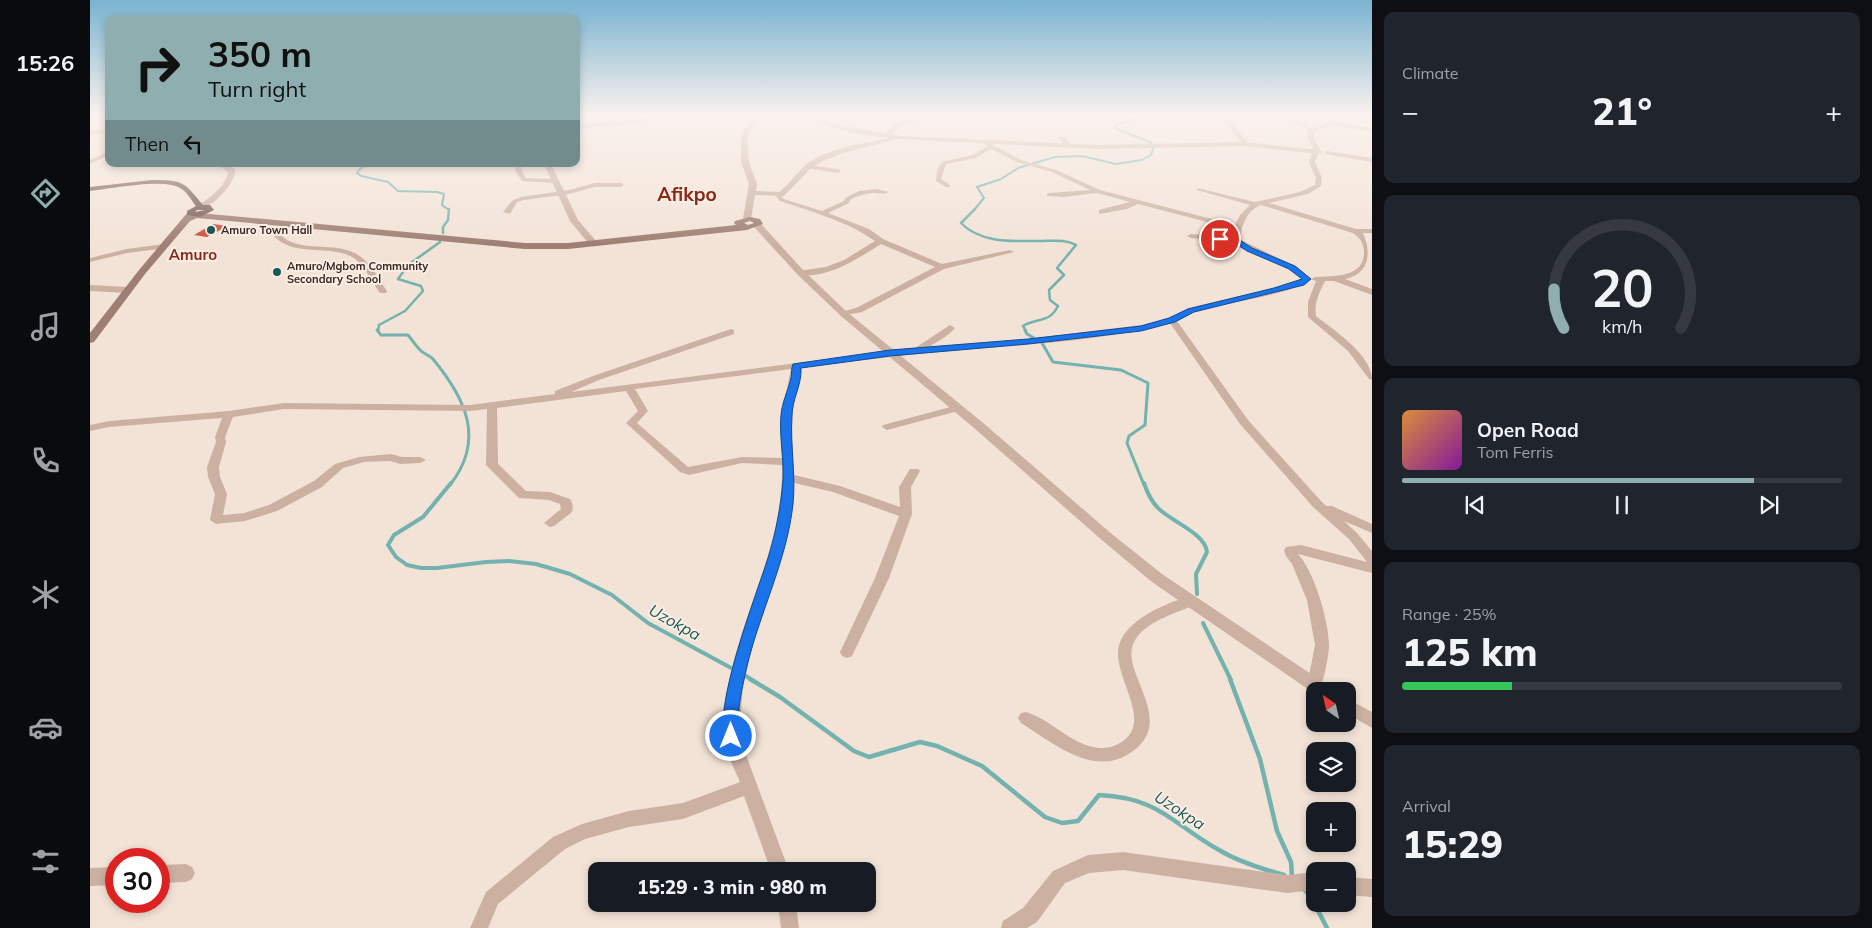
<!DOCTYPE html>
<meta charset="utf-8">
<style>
body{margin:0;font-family:Mulish,sans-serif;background:#20242c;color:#f1f3f6;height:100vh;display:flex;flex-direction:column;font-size:19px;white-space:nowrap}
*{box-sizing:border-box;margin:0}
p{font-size:16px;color:#9ea1a6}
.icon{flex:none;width:28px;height:28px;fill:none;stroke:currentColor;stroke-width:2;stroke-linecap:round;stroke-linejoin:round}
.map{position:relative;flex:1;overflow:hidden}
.drawer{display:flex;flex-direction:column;gap:12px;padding:12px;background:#0d0f14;width:500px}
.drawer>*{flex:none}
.banner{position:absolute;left:15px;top:15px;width:475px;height:152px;border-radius:10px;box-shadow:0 2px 8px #0003;background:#8faeaf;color:#111;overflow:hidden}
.needle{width:32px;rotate:326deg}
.buttons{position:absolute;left:1216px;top:682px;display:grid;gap:10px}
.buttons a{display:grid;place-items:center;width:50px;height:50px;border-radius:10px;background:#171b24;box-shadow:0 2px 8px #0003;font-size:25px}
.speed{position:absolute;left:15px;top:848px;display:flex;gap:10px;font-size:25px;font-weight:700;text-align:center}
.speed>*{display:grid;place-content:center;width:65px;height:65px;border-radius:50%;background:#171b24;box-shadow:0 2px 8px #0003;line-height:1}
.speed .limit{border:8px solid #d22;background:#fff;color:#111}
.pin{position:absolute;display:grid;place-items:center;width:42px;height:42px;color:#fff;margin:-21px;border:2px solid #fff;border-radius:50%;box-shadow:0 1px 5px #0007}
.me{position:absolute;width:55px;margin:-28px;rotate:0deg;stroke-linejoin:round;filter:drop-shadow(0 0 4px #0008)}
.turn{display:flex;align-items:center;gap:18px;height:105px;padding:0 20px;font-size:22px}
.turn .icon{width:65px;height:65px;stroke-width:2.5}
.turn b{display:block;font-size:35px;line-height:42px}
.then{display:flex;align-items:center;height:48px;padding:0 20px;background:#0003;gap:10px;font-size:19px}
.big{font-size:38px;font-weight:800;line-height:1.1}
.drawer .tile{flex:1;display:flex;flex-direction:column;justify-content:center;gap:8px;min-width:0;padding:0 18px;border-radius:10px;background:#20242c}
.drawer .dial{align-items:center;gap:0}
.dial svg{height:130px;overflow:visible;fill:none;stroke:#363941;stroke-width:7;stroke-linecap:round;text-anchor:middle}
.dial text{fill:#f1f3f6;stroke:none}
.song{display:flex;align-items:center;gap:15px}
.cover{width:60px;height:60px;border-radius:8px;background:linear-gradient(135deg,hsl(30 70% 55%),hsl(290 70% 35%))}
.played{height:5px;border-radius:2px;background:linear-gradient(90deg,#8faeaf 80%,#363941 80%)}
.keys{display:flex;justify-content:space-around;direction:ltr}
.heat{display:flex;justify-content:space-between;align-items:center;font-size:28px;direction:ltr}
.charge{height:8px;border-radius:4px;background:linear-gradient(90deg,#34c759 25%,#363941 0)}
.trip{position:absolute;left:498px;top:862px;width:288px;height:50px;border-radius:10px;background:#171b24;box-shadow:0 2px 8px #0003;font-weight:800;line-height:50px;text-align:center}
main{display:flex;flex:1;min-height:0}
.dock{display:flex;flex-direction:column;width:90px;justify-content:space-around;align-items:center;background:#090b0e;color:#9ea1a6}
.dock .icon{width:35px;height:35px}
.dock .on{color:#8faeaf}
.dock b{font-size:22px;color:#f1f3f6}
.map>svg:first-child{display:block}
</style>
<main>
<nav class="dock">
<b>15:26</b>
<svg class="icon on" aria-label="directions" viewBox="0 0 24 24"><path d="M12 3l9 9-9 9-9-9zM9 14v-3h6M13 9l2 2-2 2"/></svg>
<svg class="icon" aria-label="music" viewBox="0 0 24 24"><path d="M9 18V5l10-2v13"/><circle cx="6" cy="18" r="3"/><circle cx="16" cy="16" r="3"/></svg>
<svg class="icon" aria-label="phone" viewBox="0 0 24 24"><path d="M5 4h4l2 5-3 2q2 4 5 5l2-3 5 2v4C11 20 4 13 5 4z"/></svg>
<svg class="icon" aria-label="climate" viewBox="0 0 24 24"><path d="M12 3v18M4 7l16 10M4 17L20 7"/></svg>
<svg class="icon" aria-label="car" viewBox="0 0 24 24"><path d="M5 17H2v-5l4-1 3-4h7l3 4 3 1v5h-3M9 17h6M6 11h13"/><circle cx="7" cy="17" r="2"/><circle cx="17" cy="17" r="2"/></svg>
<svg class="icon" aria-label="filters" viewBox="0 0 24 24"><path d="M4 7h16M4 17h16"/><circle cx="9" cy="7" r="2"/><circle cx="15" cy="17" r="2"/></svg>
</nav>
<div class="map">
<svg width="1282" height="928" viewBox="0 0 1282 928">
<rect width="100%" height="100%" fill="#f3e3d7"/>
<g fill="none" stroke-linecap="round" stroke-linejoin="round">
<g stroke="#73b2ae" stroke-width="2">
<polyline points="282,164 272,167 267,173 271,176 298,182 308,191 347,192 354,194 352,205 359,210"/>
<polyline points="884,210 894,198 887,187 911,179 928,168 965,157 992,156 1026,164 1052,160 1061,155 1064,146 1060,142 1024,128 1027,125 1054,115"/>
</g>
<g stroke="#73b2ae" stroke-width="2.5">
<path d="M885,209l-14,14c20,21 54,18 81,18 12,0 23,-2 34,4l-19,23 7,7 -15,15 1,10 8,6c-9,18 -21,11 -35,20l3,5"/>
<polyline points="353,233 353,227 358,220 359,209"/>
<polyline points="288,331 289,325 315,311 333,291 331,286 308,279 318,265 350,242"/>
</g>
<g stroke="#73b2ae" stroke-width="3">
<path d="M287,330l4,5h27c4,5 8,11 12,15 4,4 9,5 13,9 32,39 53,80 17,126"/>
<polyline points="935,330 937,334 944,338"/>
<polyline points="952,343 963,362 1031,370 1058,383 1055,425 1039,436 1037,443 1054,485"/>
</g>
<g stroke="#73b2ae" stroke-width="4">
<polyline points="361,483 333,517 304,535 298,545 306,557 317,565 331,568 347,568 396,562 419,561 446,564 480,574 522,595 558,623 645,670"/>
<path d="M1054,483c3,9 7,18 14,25 12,13 47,25 49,44l-11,22 1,20"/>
<polyline points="1113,623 1141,680"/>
<polyline points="653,674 662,680"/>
</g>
<g stroke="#73b2ae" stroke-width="4.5">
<path d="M660,679l30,18 74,54 15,6 51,-15 17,4 45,20 63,51 17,6 16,-2 21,-26c61,3 72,28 120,55 20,12 43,19 65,25"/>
<polyline points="1140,679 1170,759 1187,831 1201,862 1202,877"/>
<polyline points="1213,888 1221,897 1237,928"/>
</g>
</g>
<polygon fill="#d04c37" points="123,224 138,226 117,237 104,235"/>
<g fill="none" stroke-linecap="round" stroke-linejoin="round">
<g fill="#ccb1a2" fill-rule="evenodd">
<polygon points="564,115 573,115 553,123 486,129 486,125 552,119"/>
<path d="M832,115h10l-30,10 -13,11 -5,-1c9,-13 23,-16 38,-20z"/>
<polygon points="1129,115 1135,115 1158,143 1158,145 1154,145"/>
<path d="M1193,115h7l23,14 17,-7 8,-7h6l-8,7 36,6v4l-39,-7 -20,7 1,7 8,13 -4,2 -3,8 7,16 -1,8 -13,8 -39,9 87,26h16v4h-9c9,21 6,41 -18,46l27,10v6l-38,-14h-9c-6,12 -11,22 -9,35 19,15 56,39 56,64l-3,-1 -21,-28 -40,-34v-15l8,-21 -5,-2c-16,16 -91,24 -116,33 -6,2 -12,6 -18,9l71,99 73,81 5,5h6l40,18v9l-28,-12 13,12 15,18v22l-74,-19c16,17 31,67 31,91 0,10 -5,36 -10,45l-5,2 -5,-2 -2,-4 8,-41 -8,-45 -15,-36 -6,-8 -2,-6 2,-3 15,-2 66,17 -18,-23 -36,-32 -73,-83 -70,-101c-67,18 -138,21 -207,27 -54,4 -108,11 -162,18l-10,49 3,58 46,11 60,21 -1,-20 11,-18h8l2,2 -9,16 1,27 -23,64 -35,74 -2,4 -5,2 -5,-2 -2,-4 35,-74 24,-62 -66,-24 -39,-9 -2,25 -6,30 -31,98 -12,50 -4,50 50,135h-18l-27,-75 -61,23 -54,8 -44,12 -20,10 -67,55 -10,24h-18l16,-36 67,-55 29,-13 47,-13 54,-8 57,-21c-6,-14 -15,-31 -17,-46 -2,-21 4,-45 8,-65 17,-69 53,-133 51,-206l-40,-2 -53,12 -9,-3 -54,-49 12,-12 -12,-20 -129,17 1,56 28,27 24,1 20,7c3,4 4,10 1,14l-17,13 -4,1 -6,-4 17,-14 -1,-5 -11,-4 -30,-2 -33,-33 1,-56 -17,2 -186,-2 -51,8 -8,20 1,5 -7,25 1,10 7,17 -4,21 21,-2 25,-8 45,-24 21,-17 24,-7 32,-3 11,3h18l6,3 -6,3 -20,1 -10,-3 -26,1 -21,6 -21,19 -45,24 -32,10 -29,3 -6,-4 5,-26 -7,-17 -1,-10 9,-25 -1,-5 7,-19 -113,9 -19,4v-6l19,-4 120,-10 55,-8 186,2 85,-11v-3l38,-15 138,-47 3,1v4l-135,46 -28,12 344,-44 35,-23 5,3c-8,9 -17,13 -26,19l99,-8 113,-14 28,-7 19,-10 86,-20 28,-9 -20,-14 -49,-23 -42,-4 -4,-2 4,-2 41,3 2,-8 -96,-25 -11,5 -28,5v-4l31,-8 -33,-9 -34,4 -16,-1v-2l2,-1 41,-3 -38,-18 -35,-10 -26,-13 -15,9 -30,6 -5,15 9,6v2h-4l-10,-6 1,-11 5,-8 30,-7 15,-8 -4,-4 3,-2 35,19 35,10 44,20 135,35 5,-10 10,-10 -53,-15v-2l58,14 45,-10 15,-7 1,-7 -7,-16 3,-9 3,-2 -7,-12 -1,-10zM1171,205l92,28c7,5 11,10 11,19 0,26 -30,24 -49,25l-4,2 -14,-12 -58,-28c4,-15 7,-28 22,-34zM701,369l-10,48 1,41 -40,-1 -54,10 -51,-44 11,-12 -13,-22z"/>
<polygon points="19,128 19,132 0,135 0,131"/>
<polygon points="970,137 974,137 982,146 981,147 977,147 969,138"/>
<polygon points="19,151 19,155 0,164 0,160"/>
<polygon points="425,164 432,165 431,170 436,178 464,179 467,181 464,183 432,181 425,170 427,166"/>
<polygon points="718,165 748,169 751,171 748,173 716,168 715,167"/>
<polygon points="505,183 531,183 534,185 531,187 505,187 479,194 434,200 427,202 420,214 413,212 423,200 431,197 479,190"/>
<path d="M786,189l13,3c-5,3 -11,1 -17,1 -8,1 -15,3 -22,7l-1,3 -21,10 41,16 14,10 59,25 68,-14 4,2 -70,17 -82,43 -21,4v-4l15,-4 79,-41 -54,-23c-24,15 -53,35 -83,31v-4l28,-4 18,-7 31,-19c-28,-20 -63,-29 -95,-40l-5,-6 5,-1 4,5 38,12 22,-10 1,-3 14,-7z"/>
<path d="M194,222l7,2 -11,10c18,21 59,5 81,23 11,8 18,23 26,34l-1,2h-6c-8,-11 -15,-27 -26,-35 -25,-15 -62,1 -82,-24z"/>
<polygon points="74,244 77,244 77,248 37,253 0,262 0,258 37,249"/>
<polygon points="0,285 38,287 42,290 38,293 0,291"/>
<polygon points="868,405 873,408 872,410 797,430 792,427 793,425"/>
<path d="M1100,596l5,1 2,4 -2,4c-19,8 -51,17 -61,37 -16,31 48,81 -7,113 -36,21 -77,-14 -106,-32l-3,-5 3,-5 5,-1c23,7 40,27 63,34 11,3 20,3 29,-2 42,-22 -13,-73 3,-104 11,-23 46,-37 69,-44z"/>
<polygon points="1033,852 1197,875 1225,872 1225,890 1197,893 1033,870 999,873 975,883 947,922 937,928 911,928 913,921 933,908 963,871 998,855"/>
<polygon points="96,864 102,867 105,873 102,879 96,882 69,883 69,865"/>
<polygon points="26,867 26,885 0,886 0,868"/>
<polygon points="1258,877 1282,879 1282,897 1258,895"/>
<polygon points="688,904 706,904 709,928 691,928"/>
</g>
<g fill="#ccb1a2" fill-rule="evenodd">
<path d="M667,115h6l-13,15 -3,9 2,23 8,22 -1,7 23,1c11,-8 18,-20 28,-28 23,-17 56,-20 83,-26 -22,-4 -62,-4 -74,-23h6l3,5 13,5 63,11 196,9 149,-3 72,8 3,2 -3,2 -72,-8 -149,3 -200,-10 -54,14 -20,8 -13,8 -26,27 -29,-1 -4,24 -4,2 -4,-2 6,-35 -8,-22v-23l3,-9z"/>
<polygon points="1237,151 1282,158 1282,162 1235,154 1235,152"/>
<path d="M127,164h8l10,5c2,13 -24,41 -37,40v-4c12,-7 27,-18 30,-33z"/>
<polygon points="454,164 461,164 488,220 506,241 506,245 500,245 480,221"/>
<polygon points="665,224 671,224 714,271 757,312 892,422 1023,535 1072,574 1239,686 1241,691 1225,691 1225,694 1062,582 1013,541 884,428 751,316 708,275 665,228"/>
<polygon points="1258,699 1282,712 1282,728 1258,714"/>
</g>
<path fill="#9f7f73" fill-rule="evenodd" d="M98,212l337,31h43l168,-18 -2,-2 1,-2 15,-4 10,2 3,5 -16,6 -179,19h-43l-328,-31 -7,3 -45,53 -51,68 -4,1v-10l49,-63zM660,221l4,2 -6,2 -4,-2z"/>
<path fill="#795d55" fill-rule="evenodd" d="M62,180c32,0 32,2 51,25h7l4,5 -14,7 -13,-2v-4l9,-5c-5,-6 -9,-15 -16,-18 -17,-10 -70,1 -90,3v-4zM107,210h8l-10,2z"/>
</g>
<linearGradient id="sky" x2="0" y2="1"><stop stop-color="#79b3d1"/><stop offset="0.47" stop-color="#faf2ed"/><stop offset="1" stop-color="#faf2ed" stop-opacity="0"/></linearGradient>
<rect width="1282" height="245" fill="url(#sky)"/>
<path fill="#1a73e8" stroke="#114b97" d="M1128,237l20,2 14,9 43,18 16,13 -7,6 -110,27 -19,10 -34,9 -113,13 -138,12 -89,12c1,17 -9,31 -9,48 -2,29 4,59 1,88 -6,56 -33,108 -46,162 -3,13 -6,27 -8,41 -1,11 3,24 -2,34l-6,2 -5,-2c-15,-30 31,-148 42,-183 8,-26 13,-52 15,-79 1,-21 -4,-43 -2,-64 1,-13 7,-24 10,-37 1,-5 0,-10 2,-14l97,-14 138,-11 113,-13 28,-8 19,-9 86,-21 28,-9 -13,-10 -42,-18 -14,-9 -15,-1z"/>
<g fill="#175a58" stroke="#fbede3" stroke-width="2">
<circle cx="121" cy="230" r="5"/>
<circle cx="187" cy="272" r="5"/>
</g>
<g text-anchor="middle" stroke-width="4" stroke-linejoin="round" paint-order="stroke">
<g font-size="11" font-weight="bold" fill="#362925" stroke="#fbede3" text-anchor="start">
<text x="131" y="234">Amuro Town Hall</text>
<text x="197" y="270">Amuro/Mgbom Community<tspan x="197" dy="13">Secondary School</tspan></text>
</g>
<g font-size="15" font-weight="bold" fill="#8b2717" stroke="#fbede3">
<text x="103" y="260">Amuro</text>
</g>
<g font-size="16" font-style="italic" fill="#175a58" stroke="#fbede3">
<text transform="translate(585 622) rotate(29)" y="6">Uzokpa</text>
<text transform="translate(1090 810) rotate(33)" y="6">Uzokpa</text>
</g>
<g font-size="19" font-weight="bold" fill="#8b2717" stroke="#fbede3">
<text x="597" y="201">Afikpo</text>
</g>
</g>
</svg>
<div class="buttons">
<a><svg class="needle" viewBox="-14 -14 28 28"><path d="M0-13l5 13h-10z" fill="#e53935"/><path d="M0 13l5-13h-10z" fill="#9ea1a6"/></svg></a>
<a><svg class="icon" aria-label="layers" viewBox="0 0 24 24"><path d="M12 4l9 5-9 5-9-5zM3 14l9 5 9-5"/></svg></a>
<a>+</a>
<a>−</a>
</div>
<div class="speed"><div class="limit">30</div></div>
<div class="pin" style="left:1130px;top:239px;background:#d93025"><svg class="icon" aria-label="arrive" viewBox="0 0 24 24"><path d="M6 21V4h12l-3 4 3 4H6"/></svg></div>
<svg class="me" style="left:641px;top:736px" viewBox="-20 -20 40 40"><circle r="17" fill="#1a73e8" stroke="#fff" stroke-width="3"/><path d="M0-11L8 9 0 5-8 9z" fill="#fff"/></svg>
<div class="trip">15:29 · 3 min · 980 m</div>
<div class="banner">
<div class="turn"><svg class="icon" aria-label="right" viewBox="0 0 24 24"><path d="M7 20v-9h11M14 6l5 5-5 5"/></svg><div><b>350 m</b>Turn right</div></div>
<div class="then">Then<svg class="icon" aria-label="left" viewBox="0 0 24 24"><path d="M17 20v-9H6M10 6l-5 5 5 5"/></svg></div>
</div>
</div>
<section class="drawer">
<div class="tile"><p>Climate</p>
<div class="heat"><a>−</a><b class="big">21°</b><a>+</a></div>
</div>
<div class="tile dial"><svg viewBox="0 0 100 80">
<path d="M14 69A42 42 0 1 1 86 69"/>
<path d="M14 69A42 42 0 0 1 8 45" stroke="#8faeaf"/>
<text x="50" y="56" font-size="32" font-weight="700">20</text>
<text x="50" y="72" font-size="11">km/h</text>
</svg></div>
<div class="tile">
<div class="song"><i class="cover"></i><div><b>Open Road</b><p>Tom Ferris</p></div></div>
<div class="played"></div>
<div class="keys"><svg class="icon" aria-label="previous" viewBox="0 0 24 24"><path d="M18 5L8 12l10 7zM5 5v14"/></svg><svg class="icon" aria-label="pause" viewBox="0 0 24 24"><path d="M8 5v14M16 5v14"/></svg><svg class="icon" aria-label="next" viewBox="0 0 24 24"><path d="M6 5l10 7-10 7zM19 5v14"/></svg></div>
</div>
<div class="tile"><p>Range · 25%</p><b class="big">125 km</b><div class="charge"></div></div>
<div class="tile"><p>Arrival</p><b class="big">15:29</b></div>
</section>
</main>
